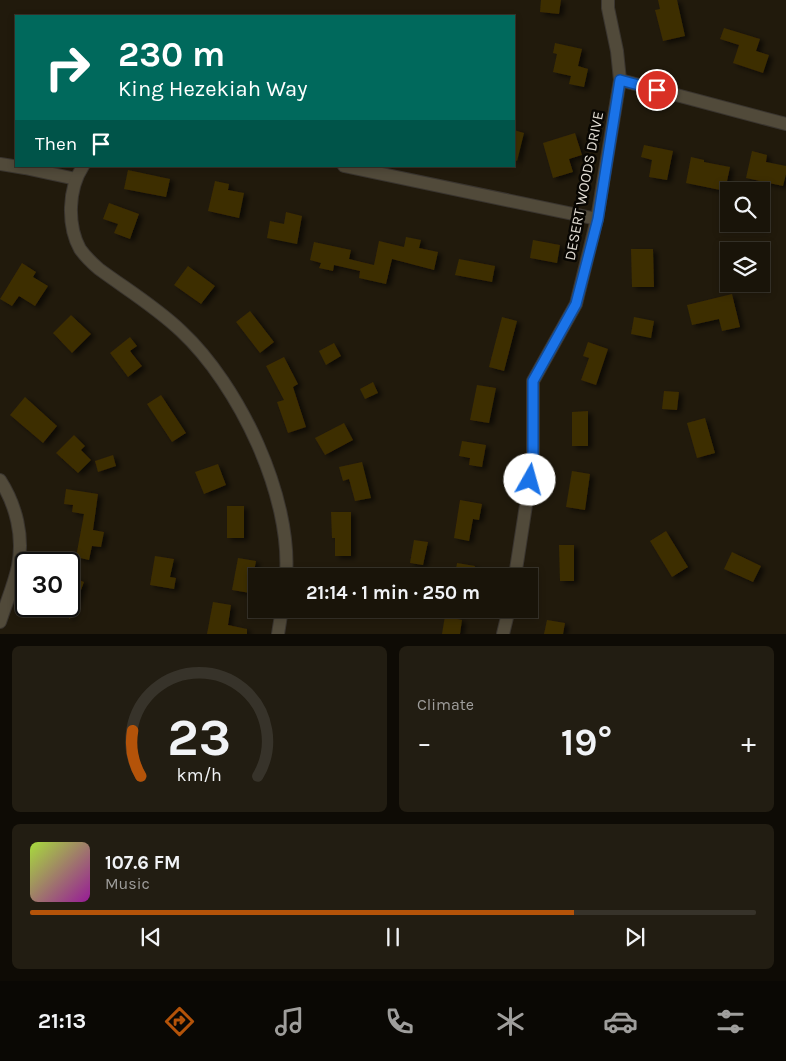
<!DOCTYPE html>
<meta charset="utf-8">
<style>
body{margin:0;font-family:Karla,sans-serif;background:#221d12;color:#f1f3f6;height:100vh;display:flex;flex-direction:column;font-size:19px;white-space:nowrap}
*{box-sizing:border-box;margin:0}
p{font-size:16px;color:#9f9e9c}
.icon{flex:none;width:28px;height:28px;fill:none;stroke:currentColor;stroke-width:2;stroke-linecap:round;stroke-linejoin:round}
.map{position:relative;height:634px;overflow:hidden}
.panel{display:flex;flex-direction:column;gap:12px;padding:12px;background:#0e0b05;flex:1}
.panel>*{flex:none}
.banner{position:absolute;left:15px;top:15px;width:500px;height:152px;border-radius:0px;box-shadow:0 2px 8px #0003,0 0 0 1px #37332a;background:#00695c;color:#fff;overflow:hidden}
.buttons{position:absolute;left:720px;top:182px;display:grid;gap:10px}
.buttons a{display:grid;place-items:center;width:50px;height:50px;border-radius:0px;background:#191409;box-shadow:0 2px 8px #0003,0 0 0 1px #37332a;font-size:25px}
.speed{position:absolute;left:15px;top:552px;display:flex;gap:10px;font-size:25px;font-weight:700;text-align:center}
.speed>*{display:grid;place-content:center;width:65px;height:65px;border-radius:50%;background:#191409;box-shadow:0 2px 8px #0003,0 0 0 1px #37332a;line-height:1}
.speed .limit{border:2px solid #111;border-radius:8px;background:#fff;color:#111}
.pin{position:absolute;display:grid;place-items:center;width:42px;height:42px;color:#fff;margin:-21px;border:2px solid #fff;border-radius:50%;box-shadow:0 1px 5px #0007}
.me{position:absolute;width:55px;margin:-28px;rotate:7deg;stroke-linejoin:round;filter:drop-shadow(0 0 4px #0008)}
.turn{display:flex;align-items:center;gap:18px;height:105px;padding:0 20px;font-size:22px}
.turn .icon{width:65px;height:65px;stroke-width:2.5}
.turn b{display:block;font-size:35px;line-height:42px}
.then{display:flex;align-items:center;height:48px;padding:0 20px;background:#0003;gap:10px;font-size:19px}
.big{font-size:38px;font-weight:700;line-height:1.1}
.panel .tile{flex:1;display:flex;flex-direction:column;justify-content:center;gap:8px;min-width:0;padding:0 18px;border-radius:8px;background:#221d12}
.panel .dial{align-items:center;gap:0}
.dial svg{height:130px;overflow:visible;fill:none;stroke:#37332a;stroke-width:7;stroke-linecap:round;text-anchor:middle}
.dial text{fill:#f1f3f6;stroke:none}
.song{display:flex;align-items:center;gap:15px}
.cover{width:60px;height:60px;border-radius:8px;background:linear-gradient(135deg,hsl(80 70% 55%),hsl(300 70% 35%))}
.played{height:5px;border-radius:2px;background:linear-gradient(90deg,#b45309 75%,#37332a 75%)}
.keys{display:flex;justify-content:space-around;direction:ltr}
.heat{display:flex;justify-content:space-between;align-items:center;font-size:28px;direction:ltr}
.panel .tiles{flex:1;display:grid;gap:12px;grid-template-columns:1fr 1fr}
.tile:last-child{grid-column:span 2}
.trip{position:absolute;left:248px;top:568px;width:290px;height:50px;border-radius:0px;background:#191409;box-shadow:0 2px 8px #0003,0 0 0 1px #37332a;font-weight:700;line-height:50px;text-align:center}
.dock{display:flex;height:80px;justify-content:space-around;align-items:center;background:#0a0804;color:#9f9e9c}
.dock .icon{width:35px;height:35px}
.dock .on{color:#b45309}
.dock b{font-size:22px;color:#f1f3f6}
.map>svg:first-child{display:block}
</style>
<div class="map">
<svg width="786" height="634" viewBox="0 0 786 634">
<defs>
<filter id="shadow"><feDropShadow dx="4" dy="2.5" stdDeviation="2.5" flood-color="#0009"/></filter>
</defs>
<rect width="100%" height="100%" fill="#211a0c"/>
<g fill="#3e2d00" filter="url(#shadow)">
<polygon points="541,0 561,0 559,14 540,12"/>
<polygon points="658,0 677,0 685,36 663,41 655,10 660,9"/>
<polygon points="724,28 760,39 756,51 769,55 763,73 733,63 739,45 720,39"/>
<polygon points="555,43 582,49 578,66 588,69 584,87 569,84 571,76 553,72 557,54 553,53"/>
<polygon points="514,130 524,133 517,161 514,160"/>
<polygon points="575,133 582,155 569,159 573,172 553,178 543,143"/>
<polygon points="644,145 673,151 667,180 649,177 652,160 641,157"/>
<polygon points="752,151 767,155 766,162 786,166 786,174 783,186 746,178"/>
<polygon points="691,157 704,160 704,162 730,167 725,191 686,183"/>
<polygon points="128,170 170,179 166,197 124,189"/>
<polygon points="215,181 229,184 228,190 244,193 239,218 208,211"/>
<polygon points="109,203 139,214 130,239 114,233 118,224 103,219"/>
<polygon points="286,212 302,216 297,244 267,238 270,221 284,224"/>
<polygon points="406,237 421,240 419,248 438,252 434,270 392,259 386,284 359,278 360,271 334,265 333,271 319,268 321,263 310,260 314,242 351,250 349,259 374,265 379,241 404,247"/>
<polygon points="533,240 560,245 557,263 530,258"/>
<polygon points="631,249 653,249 654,287 632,287"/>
<polygon points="459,259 495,266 492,282 455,275"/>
<polygon points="22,263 36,272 33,277 48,286 35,306 19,296 12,306 0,299"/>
<polygon points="188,266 215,286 201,304 174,285"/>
<polygon points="732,294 740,327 722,331 719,319 692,325 687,305"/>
<polygon points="250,311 274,342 260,353 236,322"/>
<polygon points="71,315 91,334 72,353 53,333"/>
<polygon points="502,317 517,321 504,371 489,367"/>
<polygon points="634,317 654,321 651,338 631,334"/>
<polygon points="130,337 137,346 130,351 142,366 128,377 110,353"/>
<polygon points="588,342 608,349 596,385 581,380 589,358 583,356"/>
<polygon points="334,343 341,356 326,365 319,351"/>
<polygon points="284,357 298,384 293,387 306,427 288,433 277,402 284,400 266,366"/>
<polygon points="373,382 378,393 365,399 360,389"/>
<polygon points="477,385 496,388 489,423 470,420"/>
<polygon points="664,391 679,392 677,410 662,409"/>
<polygon points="161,395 186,433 172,442 147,404"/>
<polygon points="25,397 57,426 43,443 10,415"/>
<polygon points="588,411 588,446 572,446 572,412"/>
<polygon points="705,418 715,453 697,458 687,423"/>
<polygon points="344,423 353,440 325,455 315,438"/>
<polygon points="74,435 85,446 81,450 91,460 78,473 56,453"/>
<polygon points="462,441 486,445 482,467 469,465 470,458 459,456"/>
<polygon points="113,455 116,466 98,472 95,461"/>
<polygon points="362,462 371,498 355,501 349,479 343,481 339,467"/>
<polygon points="218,464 226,485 204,494 195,472"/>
<polygon points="572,471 590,474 585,510 566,507"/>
<polygon points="66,489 98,494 93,530 104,532 101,547 92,546 89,560 76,557 84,514 72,512 73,505 64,504"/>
<polygon points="460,500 482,504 479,520 473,519 469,541 454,538"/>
<rect x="227" y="506" width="17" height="32"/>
<polygon points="331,512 351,512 351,556 335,556 335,538 332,538"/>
<polygon points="666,531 688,567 672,577 650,541"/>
<polygon points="414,540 428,542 423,565 410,563"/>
<polygon points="559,545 574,545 574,581 560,581"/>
<polygon points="732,552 761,566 753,582 724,569"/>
<polygon points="155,556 174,559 170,577 176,578 174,589 150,585"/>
<polygon points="238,558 256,561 250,593 232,590"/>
<polygon points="457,563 475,566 474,576 455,576"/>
<polygon points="69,576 84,582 70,619 69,619"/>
<polygon points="213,602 231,605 228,625 247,629 247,634 207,634"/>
<polygon points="445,616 462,620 460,634 442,634"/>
<polygon points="547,620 565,623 563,634 544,634"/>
</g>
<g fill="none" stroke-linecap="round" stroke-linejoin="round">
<defs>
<g id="minor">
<polyline points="620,80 786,124"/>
<polyline points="0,164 25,168 76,179"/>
<path d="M83,166c-15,23 -16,59 -3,83 5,7 12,14 19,20 27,20 57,38 82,62 58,54 111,165 105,245"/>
<polyline points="344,166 597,219"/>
<path d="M0,480c16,25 24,56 18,86 -4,19 -12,37 -18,56"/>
<polyline points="515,576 533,460 533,381 576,304 597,219 620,80 617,51 608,8 608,0"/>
<polyline points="278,634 282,609"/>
<polyline points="503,634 509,609"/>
</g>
</defs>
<use href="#minor" stroke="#3a352f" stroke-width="14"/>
<use href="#minor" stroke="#514a3a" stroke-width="12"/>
</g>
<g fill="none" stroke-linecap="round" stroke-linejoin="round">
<defs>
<polyline id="route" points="530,480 533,460 533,381 576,304 598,219 620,80 657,90"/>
</defs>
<use href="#route" stroke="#114b97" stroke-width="12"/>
<use href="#route" stroke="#1a73e8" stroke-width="9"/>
</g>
<g text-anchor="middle" stroke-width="5" stroke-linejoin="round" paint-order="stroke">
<g font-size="15" fill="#e2ddd4" stroke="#080602">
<text transform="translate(584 186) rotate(-79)" y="5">DESERT WOODS DRIVE</text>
</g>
</g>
</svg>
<div class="buttons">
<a><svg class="icon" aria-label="search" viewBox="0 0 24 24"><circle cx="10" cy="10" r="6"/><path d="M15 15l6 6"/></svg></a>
<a><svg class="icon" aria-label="layers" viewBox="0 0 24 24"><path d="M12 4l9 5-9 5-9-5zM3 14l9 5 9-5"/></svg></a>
</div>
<div class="speed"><div class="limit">30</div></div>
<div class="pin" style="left:657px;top:90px;background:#d93025"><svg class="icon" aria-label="arrive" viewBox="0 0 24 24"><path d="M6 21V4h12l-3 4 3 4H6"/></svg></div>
<svg class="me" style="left:530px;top:480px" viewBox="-20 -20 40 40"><circle r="19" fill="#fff"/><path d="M0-13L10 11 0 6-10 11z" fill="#1a73e8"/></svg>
<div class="trip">21:14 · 1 min · 250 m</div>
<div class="banner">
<div class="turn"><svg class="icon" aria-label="right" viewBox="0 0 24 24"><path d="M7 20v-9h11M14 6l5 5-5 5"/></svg><div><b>230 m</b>King Hezekiah Way</div></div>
<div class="then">Then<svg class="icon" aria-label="arrive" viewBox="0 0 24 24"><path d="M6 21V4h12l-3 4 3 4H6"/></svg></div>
</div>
</div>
<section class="panel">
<div class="tiles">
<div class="tile dial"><svg viewBox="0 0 100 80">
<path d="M14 69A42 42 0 1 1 86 69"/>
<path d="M14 69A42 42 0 0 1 9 41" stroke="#b45309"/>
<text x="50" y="56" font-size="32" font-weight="700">23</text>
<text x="50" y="72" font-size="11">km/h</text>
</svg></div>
<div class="tile"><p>Climate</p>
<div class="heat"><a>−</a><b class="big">19°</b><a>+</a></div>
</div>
<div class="tile">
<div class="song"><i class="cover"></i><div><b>107.6 FM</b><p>Music</p></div></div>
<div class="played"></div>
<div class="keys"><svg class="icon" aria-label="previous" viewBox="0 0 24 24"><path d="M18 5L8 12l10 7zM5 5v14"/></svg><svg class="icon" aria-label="pause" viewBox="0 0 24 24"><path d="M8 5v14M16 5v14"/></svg><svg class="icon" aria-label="next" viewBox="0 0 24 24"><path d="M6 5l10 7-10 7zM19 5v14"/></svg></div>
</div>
</div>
</section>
<nav class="dock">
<b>21:13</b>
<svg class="icon on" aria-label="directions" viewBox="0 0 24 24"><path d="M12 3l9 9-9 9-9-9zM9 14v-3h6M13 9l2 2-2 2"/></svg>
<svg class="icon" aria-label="music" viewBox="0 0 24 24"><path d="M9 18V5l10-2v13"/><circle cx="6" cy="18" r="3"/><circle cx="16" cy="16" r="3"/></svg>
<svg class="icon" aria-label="phone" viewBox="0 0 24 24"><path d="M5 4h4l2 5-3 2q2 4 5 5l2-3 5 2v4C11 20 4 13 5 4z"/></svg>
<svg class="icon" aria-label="climate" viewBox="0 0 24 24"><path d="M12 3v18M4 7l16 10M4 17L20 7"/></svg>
<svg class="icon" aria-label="car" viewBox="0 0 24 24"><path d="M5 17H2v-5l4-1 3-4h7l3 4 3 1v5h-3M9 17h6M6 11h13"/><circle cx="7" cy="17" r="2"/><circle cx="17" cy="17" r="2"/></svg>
<svg class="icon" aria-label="filters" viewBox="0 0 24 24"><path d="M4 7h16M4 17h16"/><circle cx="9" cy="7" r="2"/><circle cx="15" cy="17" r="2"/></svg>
</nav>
